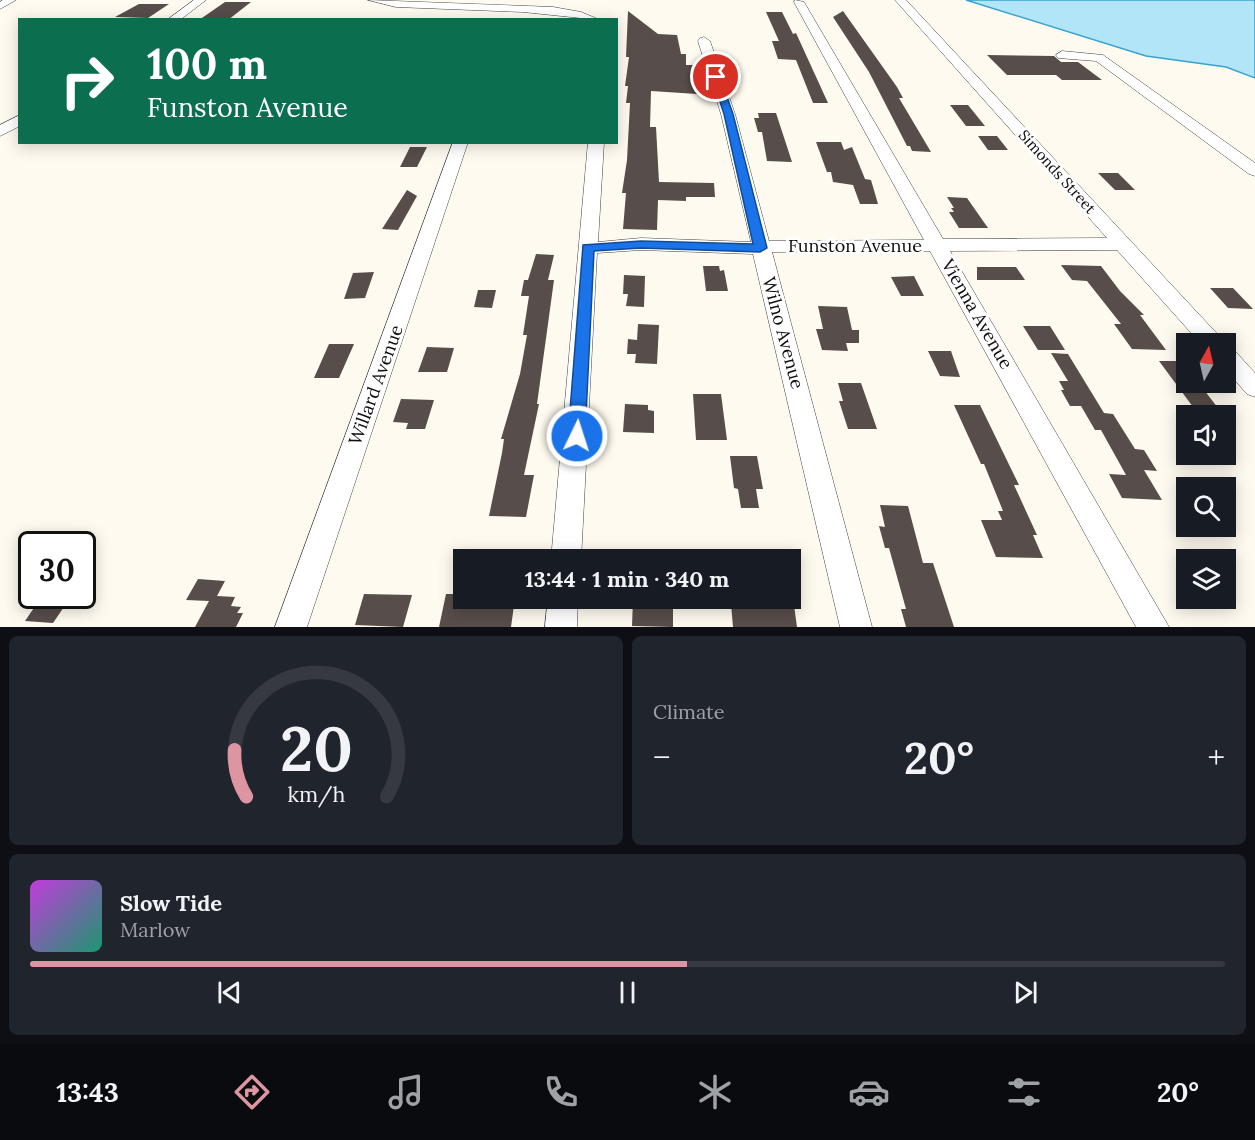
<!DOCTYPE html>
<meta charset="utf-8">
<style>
body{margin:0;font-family:Lora,serif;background:#20242c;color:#f1f3f6;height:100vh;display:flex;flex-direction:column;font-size:22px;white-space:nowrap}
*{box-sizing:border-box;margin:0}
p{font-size:20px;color:#9ea1a6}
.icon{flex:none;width:33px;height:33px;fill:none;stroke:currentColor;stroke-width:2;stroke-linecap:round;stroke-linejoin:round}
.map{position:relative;height:627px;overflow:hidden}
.panel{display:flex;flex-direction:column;gap:9px;padding:9px;background:#0d0f14;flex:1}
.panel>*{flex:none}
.top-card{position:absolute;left:18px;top:18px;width:600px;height:126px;border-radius:0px;box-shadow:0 3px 15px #0003;background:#0b6e4f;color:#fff;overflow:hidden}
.needle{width:39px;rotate:8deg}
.tools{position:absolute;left:1176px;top:333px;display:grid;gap:12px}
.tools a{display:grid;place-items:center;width:60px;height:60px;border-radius:0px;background:#171b24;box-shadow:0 3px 15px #0003;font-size:30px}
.speed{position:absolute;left:18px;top:531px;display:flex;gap:12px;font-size:30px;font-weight:700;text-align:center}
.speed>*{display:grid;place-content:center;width:78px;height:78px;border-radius:50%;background:#171b24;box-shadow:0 3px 15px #0003;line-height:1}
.speed .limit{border:3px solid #111;border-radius:9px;background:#fff;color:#111}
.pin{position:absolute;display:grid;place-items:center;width:51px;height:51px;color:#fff;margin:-26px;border:3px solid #fff;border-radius:50%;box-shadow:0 2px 6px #0007}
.me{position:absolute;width:66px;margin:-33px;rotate:4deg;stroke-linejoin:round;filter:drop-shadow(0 0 4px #0008)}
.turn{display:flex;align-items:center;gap:21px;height:126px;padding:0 30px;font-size:27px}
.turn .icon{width:78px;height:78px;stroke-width:2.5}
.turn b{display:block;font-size:42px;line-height:51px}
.big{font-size:45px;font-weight:700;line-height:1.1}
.panel .tile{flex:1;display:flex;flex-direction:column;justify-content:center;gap:9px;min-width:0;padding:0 21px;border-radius:9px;background:#20242c}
.panel .dial{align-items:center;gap:0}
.dial svg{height:156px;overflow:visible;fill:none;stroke:#363941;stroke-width:7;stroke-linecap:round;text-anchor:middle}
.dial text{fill:#f1f3f6;stroke:none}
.song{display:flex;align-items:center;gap:18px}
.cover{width:72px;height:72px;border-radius:9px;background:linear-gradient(135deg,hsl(290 70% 55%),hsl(160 70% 35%))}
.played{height:6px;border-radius:3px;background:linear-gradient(90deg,#dc95a1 55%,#363941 55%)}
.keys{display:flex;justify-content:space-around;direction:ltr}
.heat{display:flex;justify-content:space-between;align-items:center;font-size:33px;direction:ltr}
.panel .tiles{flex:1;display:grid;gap:9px;grid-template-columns:1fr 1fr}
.tile:last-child{grid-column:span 2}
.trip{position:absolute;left:453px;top:549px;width:348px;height:60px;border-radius:0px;background:#171b24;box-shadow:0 3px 15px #0003;font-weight:700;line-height:60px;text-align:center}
.tabs{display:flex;height:96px;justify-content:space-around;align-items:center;background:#090b0e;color:#9ea1a6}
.tabs .icon{width:42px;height:42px}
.tabs .on{color:#dc95a1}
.tabs b{font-size:27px;color:#f1f3f6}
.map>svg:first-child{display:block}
</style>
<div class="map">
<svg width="1255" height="627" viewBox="0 0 1255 627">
<rect width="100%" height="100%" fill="#fffaef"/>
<polygon fill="#b2e5f8" stroke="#37a3d1" stroke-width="1.5" points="966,0 1255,0 1255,78 1226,67 1146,56"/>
<g fill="#574d4a">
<polygon points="225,2 251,2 228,20 199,20"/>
<polygon points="139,4 169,4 148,18 115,17"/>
<polygon points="628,11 658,34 677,35 681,54 686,54 686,65 693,65 697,94 651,91 650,127 656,127 659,182 714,183 715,197 686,197 686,201 658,200 657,230 623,229 626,193 622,193 627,160 630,103 626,103 628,86 625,86 629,57 626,57"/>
<polygon points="843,11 897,87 903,98 899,98 931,152 912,151 910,146 907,146 869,72 833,17"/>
<polygon points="766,12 782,12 793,34 796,33 828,103 813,103 796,60 778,59 772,41 779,41"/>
<polygon points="987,55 1054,56 1061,62 1078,62 1102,80 1062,80 1056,75 1007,75"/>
<polygon points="950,105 968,105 985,126 966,126"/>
<polygon points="758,113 776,113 792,162 767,161 762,132 758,132 754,118 759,118"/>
<polygon points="978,136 997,136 1008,150 988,150"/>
<polygon points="816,142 841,142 844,150 852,147 865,179 871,180 878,204 860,204 853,185 833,182 831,172 827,172"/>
<polygon points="410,147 427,147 417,167 400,167"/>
<polygon points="1098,173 1118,173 1135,190 1115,190"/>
<polygon points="407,190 417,196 398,230 382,229"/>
<polygon points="947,197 967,198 988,228 959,228 949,212 954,212 951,208 954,208"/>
<polygon points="536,254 554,255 548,280 554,280 537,404 539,404 524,475 534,475 526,517 489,516 502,453 504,439 501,439 520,374 527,335 523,335 529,296 521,296 524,280 528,280"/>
<polygon points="1061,265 1101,266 1120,291 1144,315 1140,315 1166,350 1132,349 1114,324 1121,324 1087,281 1072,280"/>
<polygon points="703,266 719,266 720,271 724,270 728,291 706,291"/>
<polygon points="977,267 1016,267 1025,280 977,280"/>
<polygon points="374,272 365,298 344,299 353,273"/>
<polygon points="624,275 645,276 644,307 626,306 628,294 623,294"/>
<polygon points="914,276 924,296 901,296 891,277"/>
<polygon points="1210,288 1233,288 1253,309 1228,308"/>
<polygon points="478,290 496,290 492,308 474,307"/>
<polygon points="818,306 847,307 852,330 859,330 859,343 846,343 848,351 822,350 816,329 823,329"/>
<polygon points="638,324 659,325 657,364 635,363 636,354 627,354 628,339 637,340"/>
<polygon points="1023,326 1050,326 1065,350 1038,350"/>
<polygon points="329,344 354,344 339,378 314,378"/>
<polygon points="427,347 454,348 447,372 418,372"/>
<polygon points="928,351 951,351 960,377 940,376"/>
<polygon points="1051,353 1068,354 1104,413 1113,414 1135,449 1144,450 1157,471 1144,470 1162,500 1122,498 1109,474 1126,475 1101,430 1095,430 1081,406 1070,406 1061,390 1064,390 1059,381 1068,381"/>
<polygon points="1159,361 1182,361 1186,368 1186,382 1198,382 1221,412 1196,411"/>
<polygon points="838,383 861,383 877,429 848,429 839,401 843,401"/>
<polygon points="693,394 721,394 727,440 696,440"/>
<polygon points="401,399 434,400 425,429 406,429 408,423 393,422"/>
<polygon points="625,404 648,405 648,410 654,411 654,433 623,432"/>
<polygon points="954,405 980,405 1019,485 1014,485 1037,535 1033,535 1043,558 996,557 981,520 1002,520 998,511 1003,511 984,464 981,464"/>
<polygon points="730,456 757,456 763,489 756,489 759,508 741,508 738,489 734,488"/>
<polygon points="880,505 908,506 923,563 933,563 954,627 906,627 901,609 906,609 889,548 885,548 879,526 885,527"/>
<polygon points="198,579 225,581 217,596 235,597 231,606 241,607 237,613 243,613 236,627 195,627 209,601 186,600"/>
<polygon points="364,594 412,595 403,627 355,625"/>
<polygon points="446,594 464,594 464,598 515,598 511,627 439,627"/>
<polygon points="633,598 673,598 673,627 632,626"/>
<polygon points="760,598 793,598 797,627 733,627 731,604 761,604"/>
<polygon points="40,599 68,601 53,623 25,621"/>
</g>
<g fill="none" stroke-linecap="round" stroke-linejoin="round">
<defs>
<g id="minor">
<polygon points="3,0 16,0 0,9 0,2"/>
<polygon points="194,0 206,0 180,20 167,20"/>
<polygon points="368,0 553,7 581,12 600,20 523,12 396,7"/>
<polygon points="795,0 804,2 943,239 1107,238 895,0 906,0 1222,339 1225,344 1201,344 1117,250 950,251 1169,627 1136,627 930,251 772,252 872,627 840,627 753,254 641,250 597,253 581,560 551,560 588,142 604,142 598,242 641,238 751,242 721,114 698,41 700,38 704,37 710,41 735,114 769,241 924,240 794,2"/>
<polygon points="1062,51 1103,55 1255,163 1255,176 1249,174 1096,61 1058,58 1056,55"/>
<polygon points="20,115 20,126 0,136 0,125"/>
<polygon points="453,142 468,142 307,627 275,627"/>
<polygon points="1226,348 1234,350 1255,373 1255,397 1247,394 1226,370"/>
<polygon points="548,598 578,598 577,627 545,627"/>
</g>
</defs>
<use href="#minor" stroke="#414141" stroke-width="1"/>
<use href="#minor" fill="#fff" fill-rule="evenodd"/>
</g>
<polygon fill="#1a73e8" stroke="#114b97" stroke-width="1.5" points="716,74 720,77 733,114 767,248 760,252 641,248 594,251 585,436 582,441 577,443 571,441 568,436 583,245 641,241 753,244 724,114 712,77"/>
<g text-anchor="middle" stroke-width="6" stroke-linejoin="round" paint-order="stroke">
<g font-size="15" fill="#0e0e0e" stroke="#fff">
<text transform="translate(1057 172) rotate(48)" y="5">Simonds Street</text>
</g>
<g font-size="18" fill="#0e0e0e" stroke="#fff">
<text x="855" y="252">Funston Avenue</text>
<text transform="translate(977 314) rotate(60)" y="6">Vienna Avenue</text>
<text transform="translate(783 333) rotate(75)" y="6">Wilno Avenue</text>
<text transform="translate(376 385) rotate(-70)" y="6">Willard Avenue</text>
</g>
</g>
</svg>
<div class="tools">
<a><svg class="needle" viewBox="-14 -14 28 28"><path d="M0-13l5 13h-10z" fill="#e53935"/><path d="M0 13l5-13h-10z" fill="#9ea1a6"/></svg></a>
<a><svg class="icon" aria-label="sound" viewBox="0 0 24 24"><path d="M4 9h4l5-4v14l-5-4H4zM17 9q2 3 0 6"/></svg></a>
<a><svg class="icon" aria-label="search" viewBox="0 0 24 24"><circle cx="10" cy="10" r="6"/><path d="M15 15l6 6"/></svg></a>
<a><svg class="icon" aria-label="layers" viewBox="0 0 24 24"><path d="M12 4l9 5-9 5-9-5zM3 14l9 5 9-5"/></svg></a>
</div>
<div class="speed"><div class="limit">30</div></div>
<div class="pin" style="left:716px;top:77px;background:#d93025"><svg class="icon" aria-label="arrive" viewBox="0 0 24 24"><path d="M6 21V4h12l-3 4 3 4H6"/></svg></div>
<svg class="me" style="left:577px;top:436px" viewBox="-20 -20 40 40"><circle r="17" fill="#1a73e8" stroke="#fff" stroke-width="3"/><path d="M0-11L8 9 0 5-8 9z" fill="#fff"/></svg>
<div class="trip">13:44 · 1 min · 340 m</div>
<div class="top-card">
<div class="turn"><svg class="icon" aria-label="right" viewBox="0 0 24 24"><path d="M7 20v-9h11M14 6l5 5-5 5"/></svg><div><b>100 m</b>Funston Avenue</div></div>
</div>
</div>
<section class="panel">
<div class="tiles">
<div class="tile dial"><svg viewBox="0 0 100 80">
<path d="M14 69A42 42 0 1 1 86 69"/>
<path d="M14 69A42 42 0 0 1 8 45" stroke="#dc95a1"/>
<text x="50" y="56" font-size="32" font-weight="700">20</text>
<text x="50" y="72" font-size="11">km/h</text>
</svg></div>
<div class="tile"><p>Climate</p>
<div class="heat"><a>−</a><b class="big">20°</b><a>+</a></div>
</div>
<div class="tile">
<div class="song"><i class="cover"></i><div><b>Slow Tide</b><p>Marlow</p></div></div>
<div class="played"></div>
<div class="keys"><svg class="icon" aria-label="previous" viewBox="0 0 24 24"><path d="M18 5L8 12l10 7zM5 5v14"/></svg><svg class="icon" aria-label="pause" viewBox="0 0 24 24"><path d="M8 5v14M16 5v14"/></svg><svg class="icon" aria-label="next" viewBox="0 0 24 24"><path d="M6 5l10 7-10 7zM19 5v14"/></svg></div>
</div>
</div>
</section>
<nav class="tabs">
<b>13:43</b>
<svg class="icon on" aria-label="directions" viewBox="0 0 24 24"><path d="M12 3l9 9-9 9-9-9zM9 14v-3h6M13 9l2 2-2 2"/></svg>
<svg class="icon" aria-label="music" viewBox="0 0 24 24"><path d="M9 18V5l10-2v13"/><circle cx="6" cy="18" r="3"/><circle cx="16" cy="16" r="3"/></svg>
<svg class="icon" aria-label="phone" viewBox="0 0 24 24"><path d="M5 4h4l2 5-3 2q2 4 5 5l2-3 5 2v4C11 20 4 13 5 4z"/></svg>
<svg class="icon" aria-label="climate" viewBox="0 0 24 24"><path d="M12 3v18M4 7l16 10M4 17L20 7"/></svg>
<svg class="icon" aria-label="car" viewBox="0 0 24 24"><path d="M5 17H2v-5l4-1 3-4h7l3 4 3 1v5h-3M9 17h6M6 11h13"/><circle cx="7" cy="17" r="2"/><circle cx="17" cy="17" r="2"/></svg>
<svg class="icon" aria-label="filters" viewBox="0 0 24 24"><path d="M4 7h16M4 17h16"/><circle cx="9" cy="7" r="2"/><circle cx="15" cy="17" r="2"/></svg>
<b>20°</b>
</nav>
